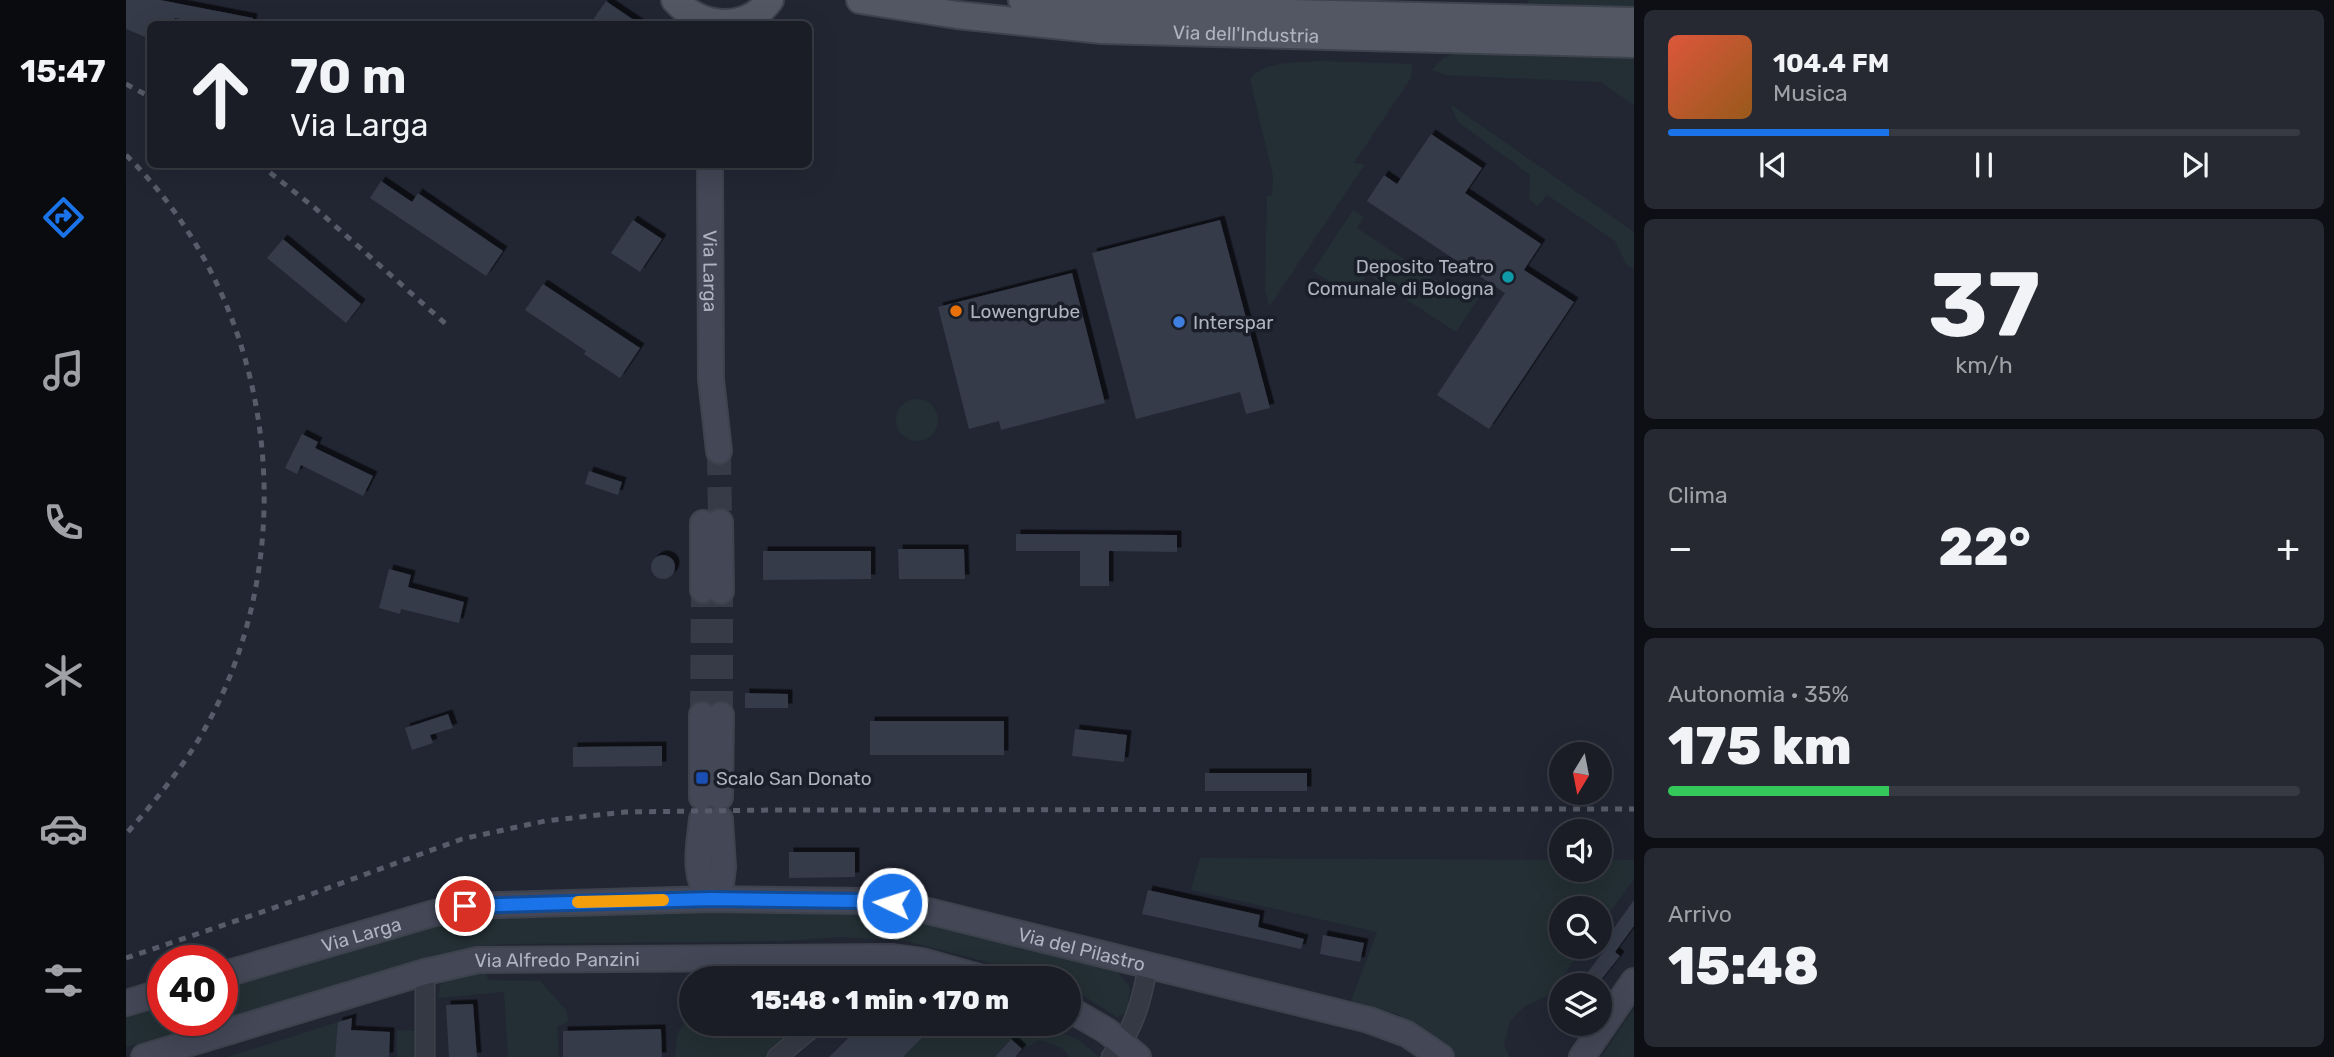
<!DOCTYPE html>
<html lang="it">
<meta charset="utf-8">
<style>
body{margin:0;font-family:Rubik,sans-serif;background:#272932;color:#f1f3f6;height:100vh;display:flex;flex-direction:column;font-size:26px;white-space:nowrap}
*{box-sizing:border-box;margin:0}
p{font-size:23px;color:#9fa1a7}
.icon{flex:none;width:38px;height:38px;fill:none;stroke:currentColor;stroke-width:2;stroke-linecap:round;stroke-linejoin:round}
.map{position:relative;flex:1;overflow:hidden}
.details{display:flex;flex-direction:column;gap:10px;padding:10px;background:#0e0f15;width:700px}
.details>*{flex:none}
.guide{position:absolute;left:21px;top:21px;width:665px;height:147px;border-radius:10px;box-shadow:0 7px 28px #0002,0 0 0 2px #383a43;background:#1a1c26;color:#f1f3f6;overflow:hidden}
.needle{width:46px;rotate:190deg}
.tools{position:absolute;left:1423px;top:742px;display:grid;gap:14px}
.tools a{display:grid;place-items:center;width:63px;height:63px;border-radius:50%;background:#1a1c26;box-shadow:0 7px 28px #0002,0 0 0 2px #383a43;font-size:35px}
.speed{position:absolute;left:21px;top:945px;display:flex;gap:14px;font-size:35px;font-weight:700;text-align:center}
.speed>*{display:grid;place-content:center;width:91px;height:91px;border-radius:50%;background:#1a1c26;box-shadow:0 7px 28px #0002,0 0 0 2px #383a43;line-height:1}
.speed .limit{border:10px solid #d22;background:#fff;color:#111}
.pin{position:absolute;display:grid;place-items:center;width:60px;height:60px;color:#fff;margin:-30px;border:4px solid #fff;border-radius:50%;box-shadow:0 2px 7px #0007}
.me{position:absolute;width:77px;margin:-38px;rotate:274deg;stroke-linejoin:round;filter:drop-shadow(0 0 5px #0008)}
.turn{display:flex;align-items:center;gap:24px;height:147px;padding:0 28px;font-size:32px}
.turn .icon{width:91px;height:91px;stroke-width:2.5}
.turn b{display:block;font-size:49px;line-height:60px}
.big{font-size:52px;font-weight:800;line-height:1.1}
.details .widget{flex:1;display:flex;flex-direction:column;justify-content:center;gap:10px;min-width:0;padding:0 24px;border-radius:10px;background:#272932}
.details .dial{align-items:center;gap:0}
.dial b{font-size:91px;line-height:1}
.song{display:flex;align-items:center;gap:21px}
.cover{width:84px;height:84px;border-radius:10px;background:linear-gradient(135deg,hsl(10 70% 55%),hsl(30 70% 35%))}
.played{height:7px;border-radius:4px;background:linear-gradient(90deg,#1a73e8 35%,#383a43 35%)}
.keys{display:flex;justify-content:space-around;direction:ltr}
.heat{display:flex;justify-content:space-between;align-items:center;font-size:38px;direction:ltr}
.charge{height:10px;border-radius:5px;background:linear-gradient(90deg,#34c759 35%,#383a43 0)}
.trip{position:absolute;left:553px;top:966px;width:402px;height:70px;border-radius:35px;background:#1a1c26;box-shadow:0 7px 28px #0002,0 0 0 2px #383a43;font-weight:800;line-height:70px;text-align:center}
main{display:flex;flex:1;min-height:0}
.tabs{display:flex;flex-direction:column;width:126px;justify-content:space-around;align-items:center;background:#0a0b0f;color:#9fa1a7}
.tabs .icon{width:49px;height:49px}
.tabs .active{color:#1a73e8}
.tabs b{font-size:32px;color:#f1f3f6}
.map>svg:first-child{display:block}
</style>
<main>
<nav class="tabs">
<b>15:47</b>
<svg class="icon active" aria-label="directions" viewBox="0 0 24 24"><path d="M12 3l9 9-9 9-9-9zM9 14v-3h6M13 9l2 2-2 2"/></svg>
<svg class="icon" aria-label="music" viewBox="0 0 24 24"><path d="M9 18V5l10-2v13"/><circle cx="6" cy="18" r="3"/><circle cx="16" cy="16" r="3"/></svg>
<svg class="icon" aria-label="phone" viewBox="0 0 24 24"><path d="M5 4h4l2 5-3 2q2 4 5 5l2-3 5 2v4C11 20 4 13 5 4z"/></svg>
<svg class="icon" aria-label="climate" viewBox="0 0 24 24"><path d="M12 3v18M4 7l16 10M4 17L20 7"/></svg>
<svg class="icon" aria-label="car" viewBox="0 0 24 24"><path d="M5 17H2v-5l4-1 3-4h7l3 4 3 1v5h-3M9 17h6M6 11h13"/><circle cx="7" cy="17" r="2"/><circle cx="17" cy="17" r="2"/></svg>
<svg class="icon" aria-label="filters" viewBox="0 0 24 24"><path d="M4 7h16M4 17h16"/><circle cx="9" cy="7" r="2"/><circle cx="15" cy="17" r="2"/></svg>
</nav>
<div class="map">
<svg width="1508" height="1057" viewBox="0 0 1508 1057">
<defs>
<filter id="shadow"><feDropShadow dx="4.5" dy="-4.5" stdDeviation="0" flood-color="#0009"/></filter>
</defs>
<rect width="100%" height="100%" fill="#222633"/>
<g fill="#232f34">
<polygon points="1403,0 1508,0 1508,8 1400,6"/>
<polygon points="1330,53 1508,59 1508,105 1474,82 1320,75 1306,70 1317,58"/>
<path d="M1196,61l90,3 -1,14 -57,85 11,1 -96,143 -4,-18 2,-93 5,-1 1,-19 -23,-97c12,-18 52,-17 72,-18z"/>
<polygon points="1324,104 1508,232 1508,270 1500,264 1489,241 1421,195 1411,206 1403,199 1404,175 1332,122"/>
<polygon points="1227,210 1238,217 1231,228 1332,295 1339,284 1355,294 1330,332 1241,274 1226,296 1187,271"/>
<circle cx="791" cy="420" r="21"/>
<polygon points="1074,858 1435,860 1435,870 1474,870 1474,860 1508,860 1508,879 1474,926 1474,908 1435,908 1435,947 1458,947 1423,995 1398,1007 1384,1021 1378,1046 1384,1057 1331,1057 1271,1014 1225,1001 1251,932 1065,890"/>
<path d="M566,909l200,5 177,45 45,9 16,19 -3,26 -10,4 -38,-24 -10,-3v-12h-34l-44,-15 -85,-22 -66,-4 -55,4 -284,3 -63,10 -216,66v-32c76,-24 152,-53 231,-67 78,-13 160,-10 239,-12z"/>
<polygon points="360,972 362,980 414,981 441,1011 442,1022 431,1027 433,1057 382,1057 378,992 312,998 314,986 317,982"/>
<polygon points="37,1006 37,1020 96,1020 0,1047 0,1016"/>
<polygon points="1508,1008 1508,1057 1475,1057"/>
<polygon points="565,1013 565,1024 676,1024 642,1057 549,1057 551,1034"/>
<polygon points="226,1018 224,1057 102,1057 212,1022"/>
<polygon points="793,1024 916,1024 953,1040 973,1057 944,1057 936,1048 914,1040 896,1049 889,1057 759,1057"/>
<polygon points="271,1030 291,1031 292,1057 271,1057"/>
</g>
<g fill="#343a49" filter="url(#shadow)">
<polygon points="0,0 34,0 127,18 126,24 82,24 49,18 48,24 24,24 24,39 0,29"/>
<polygon points="480,1 493,10 514,24 464,24"/>
<polygon points="1305,134 1356,168 1339,193 1415,244 1398,270 1448,302 1363,429 1311,395 1379,293 1241,201 1258,175 1271,184"/>
<polygon points="255,181 286,202 292,193 377,251 360,276 244,198"/>
<polygon points="507,220 536,239 514,272 485,253"/>
<polygon points="1094,220 1144,408 1120,414 1114,392 1010,419 966,253"/>
<polygon points="157,239 235,304 220,323 141,258"/>
<polygon points="946,273 979,403 875,430 873,421 843,429 812,307"/>
<polygon points="417,284 514,348 494,378 458,354 460,351 399,310"/>
<polygon points="176,434 192,442 189,448 247,476 237,496 175,465 171,474 159,468"/>
<polygon points="463,471 496,482 492,495 459,484"/>
<polygon points="890,534 1051,535 1051,552 983,551 983,586 954,586 954,551 890,551"/>
<polygon points="772,549 838,549 839,579 773,579"/>
<polygon points="637,551 745,551 745,579 637,580"/>
<circle cx="537" cy="567" r="12"/>
<polygon points="263,569 285,575 282,587 338,602 333,623 275,609 274,614 253,608"/>
<polygon points="619,693 662,694 662,708 619,708"/>
<polygon points="322,714 327,728 304,735 307,743 286,750 279,728"/>
<rect x="744" y="721" width="134" height="34"/>
<polygon points="949,729 1001,735 998,762 946,756"/>
<polygon points="536,746 536,766 447,767 447,747"/>
<rect x="1079" y="773" width="102" height="18"/>
<polygon points="663,852 729,852 729,877 663,878"/>
<polygon points="1022,890 1134,915 1132,927 1178,939 1175,949 1016,914"/>
<polygon points="1508,900 1508,926 1489,952 1494,956 1471,985 1452,985 1480,948 1476,945"/>
<polygon points="1197,935 1238,943 1234,962 1194,954"/>
<polygon points="347,1004 351,1057 323,1057 320,1005"/>
<polygon points="226,1018 225,1030 264,1032 263,1057 209,1057 212,1022"/>
<polygon points="736,1024 787,1024 798,1036 777,1057 703,1057"/>
<polygon points="535,1029 536,1057 437,1057 437,1031"/>
<polygon points="885,1039 896,1049 889,1057 869,1057"/>
</g>
<g fill="none" stroke-linecap="round" stroke-linejoin="round">
<g stroke="#373b48" stroke-width="24" stroke-dasharray="24 12" stroke-linecap="butt">
<polyline points="593,451 594,522"/>
<polyline points="576,715 577,590"/>
<polyline points="595,715 595,591"/>
</g>
<defs>
<g id="street">
<polyline points="727,978 730,956"/>
<polyline points="299,1057 299,972"/>
<polyline points="651,1057 691,1024"/>
<path d="M985,1057c23,-26 31,-58 37,-91"/>
</g>
<g id="secondary">
<path id="s1" d="M584,164l1,215 8,72"/>
<polyline points="594,522 595,591"/>
<polyline points="577,590 577,523"/>
<polyline points="576,797 576,715"/>
<polyline points="594,797 595,715"/>
<path d="M576,819c-3,30 -10,55 9,80"/>
<polyline points="585,899 595,884 597,867 594,819"/>
<path id="s2" d="M96,975l209,-61 34,-8 246,-7 152,2 57,8 449,111 38,14 34,23"/>
<polyline points="0,1003 37,992"/>
<polyline points="943,1009 981,1031 1012,1057"/>
<path id="s3" d="M18,1057l281,-85 53,-12 415,-3 29,4 60,17"/>
<polyline points="1456,1057 1508,981"/>
</g>
<g id="primary">
<path d="M549,0c25,28 71,33 95,0"/>
<path id="s4" d="M734,0l97,15 145,15 532,14"/>
<polyline points="896,0 1036,10 1508,21"/>
</g>
</defs>
<use href="#street" stroke="#3e424d" stroke-width="21"/>
<use href="#secondary" stroke="#3e424d" stroke-width="28"/>
<use href="#primary" stroke="#3e424d" stroke-width="30"/>
<use href="#street" stroke="#353944" stroke-width="18"/>
<use href="#secondary" stroke="#434756" stroke-width="24"/>
<use href="#primary" stroke="#535764" stroke-width="26"/>
<g stroke="#575c6a" stroke-width="5" stroke-dasharray="7 7" stroke-linecap="butt">
<polyline points="0,84 24,97"/>
<path d="M0,155c148,146 180,387 82,568 -22,41 -52,77 -82,111"/>
<polyline points="133,164 189,208 321,325"/>
<polyline points="0,958 142,910 336,839 419,821 499,812 648,810 1508,809"/>
</g>
</g>
<g fill="none" stroke-linecap="round" stroke-linejoin="round">
<defs>
<polyline id="route" points="339,906 585,899 737,901 766,903"/>
</defs>
<use href="#route" stroke="#114b97" stroke-width="18"/>
<use href="#route" stroke="#1a73e8" stroke-width="12"/>
<polyline stroke="#f59e0b" stroke-width="12" points="452,902 537,900"/>
</g>
<circle fill="#0f9aa8" stroke="#1a1e28" stroke-width="2.5" cx="1382" cy="277" r="7"/>
<circle fill="#e8710a" stroke="#1a1e28" stroke-width="2.5" cx="830" cy="311" r="7"/>
<circle fill="#3f7fe0" stroke="#1a1e28" stroke-width="2.5" cx="1053" cy="322" r="7"/>
<rect fill="#1a4fb4" stroke="#1a1e28" stroke-width="2.5" x="569" y="771" width="14" height="14" rx="3.5"/>
<g text-anchor="middle" stroke-width="7" stroke-linejoin="round" paint-order="stroke">
<g font-size="19" fill="#afb3c0" stroke="#1a1e28">
<text dy="7" stroke="none"><textPath href="#s4" startOffset="388">Via dell'Industria</textPath></text>
<text dy="7" stroke="none"><textPath href="#s1" startOffset="107">Via Larga</textPath></text>
<text dy="7" stroke="none"><textPath href="#s2" startOffset="145">Via Larga</textPath></text>
<text dy="7" stroke="none"><textPath href="#s2" startOffset="875">Via del Pilastro</textPath></text>
<text dy="7" stroke="none"><textPath href="#s3" startOffset="427">Via Alfredo Panzini</textPath></text>
</g>
<g font-size="19" fill="#afb3c0" stroke="#1a1e28" text-anchor="start">
<text x="1368" y="273" text-anchor="end">Deposito Teatro<tspan x="1368" dy="22">Comunale di Bologna</tspan></text>
<text x="844" y="318">Lowengrube</text>
<text x="1067" y="329">Interspar</text>
<text x="590" y="785">Scalo San Donato</text>
</g>
</g>
</svg>
<div class="tools">
<a><svg class="needle" viewBox="-14 -14 28 28"><path d="M0-13l5 13h-10z" fill="#e53935"/><path d="M0 13l5-13h-10z" fill="#9fa1a7"/></svg></a>
<a><svg class="icon" aria-label="sound" viewBox="0 0 24 24"><path d="M4 9h4l5-4v14l-5-4H4zM17 9q2 3 0 6"/></svg></a>
<a><svg class="icon" aria-label="search" viewBox="0 0 24 24"><circle cx="10" cy="10" r="6"/><path d="M15 15l6 6"/></svg></a>
<a><svg class="icon" aria-label="layers" viewBox="0 0 24 24"><path d="M12 4l9 5-9 5-9-5zM3 14l9 5 9-5"/></svg></a>
</div>
<div class="speed"><div class="limit">40</div></div>
<div class="pin" style="left:339px;top:906px;background:#d93025"><svg class="icon" aria-label="arrive" viewBox="0 0 24 24"><path d="M6 21V4h12l-3 4 3 4H6"/></svg></div>
<svg class="me" style="left:766px;top:903px" viewBox="-20 -20 40 40"><circle r="17" fill="#1a73e8" stroke="#fff" stroke-width="3"/><path d="M0-11L8 9 0 5-8 9z" fill="#fff"/></svg>
<div class="trip">15:48 · 1 min · 170 m</div>
<div class="guide">
<div class="turn"><svg class="icon" aria-label="ahead" viewBox="0 0 24 24"><path d="M12 20V5M6 11l6-6 6 6"/></svg><div><b>70 m</b>Via Larga</div></div>
</div>
</div>
<section class="details">
<div class="widget">
<div class="song"><i class="cover"></i><div><b>104.4 FM</b><p>Musica</p></div></div>
<div class="played"></div>
<div class="keys"><svg class="icon" aria-label="previous" viewBox="0 0 24 24"><path d="M18 5L8 12l10 7zM5 5v14"/></svg><svg class="icon" aria-label="pause" viewBox="0 0 24 24"><path d="M8 5v14M16 5v14"/></svg><svg class="icon" aria-label="next" viewBox="0 0 24 24"><path d="M6 5l10 7-10 7zM19 5v14"/></svg></div>
</div>
<div class="widget dial"><b>37</b><p>km/h</p></div>
<div class="widget"><p>Clima</p>
<div class="heat"><a>−</a><b class="big">22°</b><a>+</a></div>
</div>
<div class="widget"><p>Autonomia · 35%</p><b class="big">175 km</b><div class="charge"></div></div>
<div class="widget"><p>Arrivo</p><b class="big">15:48</b></div>
</section>
</main>
